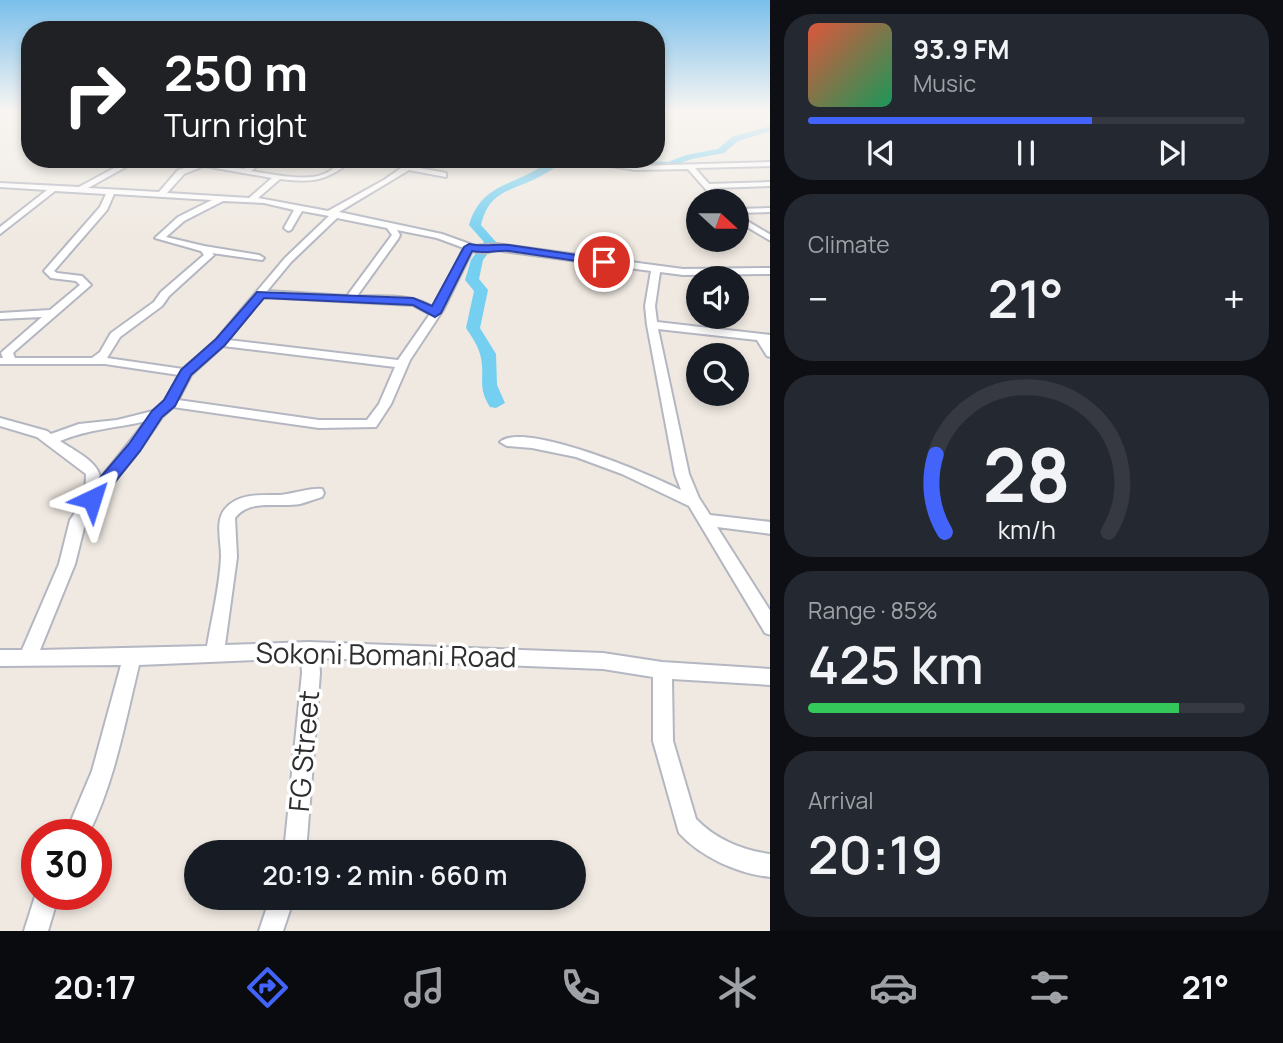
<!DOCTYPE html>
<meta charset="utf-8">
<style>
body{margin:0;font-family:Manrope,sans-serif;background:#242831;color:#f1f3f6;height:100vh;display:flex;flex-direction:column;font-size:26px;white-space:nowrap}
*{box-sizing:border-box;margin:0}
p{font-size:23px;color:#9ea1a6}
.icon{flex:none;width:38px;height:38px;fill:none;stroke:currentColor;stroke-width:2;stroke-linecap:round;stroke-linejoin:round}
.map{position:relative;flex:1;overflow:hidden}
.side{display:flex;flex-direction:column;gap:14px;padding:14px;background:#0d0f14;width:513px}
.side>*{flex:none}
.hud{position:absolute;left:21px;top:21px;width:644px;height:147px;border-radius:28px;box-shadow:0 4px 10px #0003;background:#202124;color:#fff;overflow:hidden}
.needle{width:46px;rotate:111deg}
.fabs{position:absolute;left:686px;top:189px;display:grid;gap:14px}
.fabs a{display:grid;place-items:center;width:63px;height:63px;border-radius:50%;background:#171b24;box-shadow:0 4px 10px #0003;font-size:35px}
.speed{position:absolute;left:21px;top:819px;display:flex;gap:14px;font-size:35px;font-weight:700;text-align:center}
.speed>*{display:grid;place-content:center;width:91px;height:91px;border-radius:50%;background:#171b24;box-shadow:0 4px 10px #0003;line-height:1}
.speed .limit{border:10px solid #d22;background:#fff;color:#111}
.pin{position:absolute;display:grid;place-items:center;width:60px;height:60px;color:#fff;margin:-30px;border:4px solid #fff;border-radius:50%;box-shadow:0 2px 7px #0007}
.me{position:absolute;width:77px;margin:-38px;rotate:41deg;stroke-linejoin:round;filter:drop-shadow(0 0 5px #0008)}
.turn{display:flex;align-items:center;gap:24px;height:147px;padding:0 28px;font-size:32px}
.turn .icon{width:91px;height:91px;stroke-width:2.5}
.turn b{display:block;font-size:49px;line-height:60px}
.big{font-size:52px;font-weight:600;line-height:1.1}
.side .card{flex:1;display:flex;flex-direction:column;justify-content:center;gap:10px;min-width:0;padding:0 24px;border-radius:28px;background:#242831}
.side .dial{align-items:center;gap:0}
.dial svg{height:182px;overflow:visible;fill:none;stroke:#363941;stroke-width:7;stroke-linecap:round;text-anchor:middle}
.dial text{fill:#f1f3f6;stroke:none}
.song{display:flex;align-items:center;gap:21px}
.cover{width:84px;height:84px;border-radius:10px;background:linear-gradient(135deg,hsl(10 70% 55%),hsl(150 70% 35%))}
.played{height:7px;border-radius:4px;background:linear-gradient(90deg,#4264fb 65%,#363941 65%)}
.keys{display:flex;justify-content:space-around;direction:ltr}
.heat{display:flex;justify-content:space-between;align-items:center;font-size:38px;direction:ltr}
.charge{height:10px;border-radius:5px;background:linear-gradient(90deg,#34c759 85%,#363941 0)}
.trip{position:absolute;left:184px;top:840px;width:402px;height:70px;border-radius:35px;background:#171b24;box-shadow:0 4px 10px #0003;font-weight:600;line-height:70px;text-align:center}
.dock{display:flex;height:112px;justify-content:space-around;align-items:center;background:#090b0e;color:#9ea1a6}
.dock .icon{width:49px;height:49px}
.dock .selected{color:#4264fb}
.dock b{font-size:32px;color:#f1f3f6}
main{display:flex;flex:1;min-height:0}
.map>svg:first-child{display:block}
</style>
<main>
<div class="map">
<svg width="771" height="931" viewBox="0 0 771 931">
<rect width="100%" height="100%" fill="#efe9e1"/>
<g fill="none" stroke-linecap="round" stroke-linejoin="round">
<g fill="#75cff0" fill-rule="evenodd">
<polygon points="771,126 771,131 738,141 724,153 691,159 669,168 635,168 598,159 668,162 686,155 718,149 732,137"/>
<path d="M553,159h13c-10,8 -22,16 -33,21 -27,12 -44,13 -52,45l15,17 -13,18 -4,19 9,11 -8,38 16,26 1,31 8,18 -9,5 -6,-1c-13,-20 -5,-28 -9,-49 -2,-11 -9,-21 -15,-30l8,-37 -9,-11 6,-20 13,-18 -15,-17c9,-31 28,-37 55,-49 10,-4 19,-11 29,-17z"/>
</g>
<defs>
<g id="minor">
<polygon points="7,111 30,111 30,114"/>
<path d="M131,159h9l-52,29 71,4 19,-22 32,-10 4,2 -2,2 32,5 9,-7 -1,-3h7l2,4 -10,8c20,3 55,11 73,3 12,-5 17,-15 30,-15 -27,22 -40,24 -74,20l-22,19 70,13 56,-31 30,-21h8l-8,8 32,6v4l-37,-7 -70,42 103,22 33,12 21,-2 187,25 88,-1v6l-88,1 -23,-3 -5,34 2,16 114,13v22l-4,-1 -10,-16 -99,-11 31,145 10,24 11,17 61,7v12l-54,-7 54,85v23l-6,-2 -76,-127 -67,-32 -46,-17 -44,-9 -25,-2 -7,-4c24,-22 153,34 181,48l-6,-16 -28,-149 -2,-19 6,-35 -155,-21 -12,3 -12,-2 -29,59 -33,50 -19,44 -15,23 -57,1 -146,-21 -11,10 -23,34 -47,58 -6,11 -11,44 -35,86 167,-4c5,-29 13,-61 14,-90 0,-16 -6,-35 4,-47 13,-16 37,-14 55,-14 11,-1 34,-8 42,-6l2,4 -2,4c-7,2 -15,5 -22,7 -22,4 -50,-6 -65,14l2,39 -12,88 84,-3 294,11 59,9 109,7v16l-99,-6 1,62 23,78c19,20 47,32 75,35v23c-33,-3 -70,-20 -92,-44l-26,-92v-64l-50,-8 -284,-11 1,15 -14,179h-22l18,-179 -1,-15 -162,7c-14,57 -24,116 -51,170h-23l27,-64 29,-106 -121,1v-16h22l37,-86 11,-44 15,-22 1,-24 -49,-37 -37,-11v-8l47,13 4,3 28,-10 38,-4 36,-9 12,-10 14,-26 -74,-11h-105v-6h3l-2,-5 2,-2 39,-34 -42,2v-6l50,-3 30,-25 -4,-4 -25,-3 -7,-7 56,-64 6,-13 -51,-3 -55,43v-7l47,-37 -47,-3v-4l79,4zM204,166l68,12 -23,20 -82,-5 17,-19zM114,194l98,6 -34,17 -23,21 46,13 3,4 -43,37 -7,10 -43,31 -11,19 -8,6h-77l-2,-5 2,-2 76,-66 -9,-9 -25,-3 -3,-2 53,-61zM223,201l41,2 30,7 -10,18 4,3 3,-1 11,-19 27,5 -44,42 -69,82 -33,29 -76,-11 13,-21 42,-31 7,-10 45,-41 -2,-2 50,7 2,-2 -5,-3 -55,-9 -38,-9 18,-16zM337,218l50,10 5,7 -45,61 -80,-5 24,-29zM397,230l40,8 27,10 -30,60c-21,-15 -52,-11 -77,-12l41,-57 2,-4zM263,297l150,8 17,9 -32,46 -170,-20zM223,346l172,21 -16,37 -12,16h-48l-141,-20 13,-25zM146,421l-46,58c0,-17 -27,-29 -40,-38 28,-12 57,-13 86,-20z"/>
<polygon points="568,159 588,159 635,166 771,162 771,166 695,168 709,184 771,182 771,186 713,188 724,201 716,201 688,169 635,170"/>
<polygon points="771,208 771,212 737,213 737,209"/>
<polygon points="737,215 771,235 771,241 737,221"/>
<polygon points="37,890 37,894 59,894 48,931 24,931"/>
<polygon points="270,898 294,898 283,931 259,931"/>
</g>
</defs>
<use href="#minor" stroke="#b4b7c1" stroke-width="4"/>
<use href="#minor" fill="#fff" fill-rule="evenodd"/>
</g>
<linearGradient id="sky" x2="0" y2="1"><stop stop-color="#7abfeb"/><stop offset="0.46" stop-color="#f8f5f2"/><stop offset="1" stop-color="#f8f5f2" stop-opacity="0"/></linearGradient>
<rect width="771" height="241" fill="url(#sky)"/>
<path fill="#4264fb" stroke="#2b41a3" stroke-width="2" d="M469,244c14,3 26,0 40,1l95,14 6,3 -6,3 -95,-14c-13,-1 -24,3 -37,0l-31,62 -6,4 -22,-12 -149,-7 -39,47 -34,30 -16,31 -13,11 -22,34 -42,52h-12l-2,-4 2,-5 43,-50 23,-33 12,-11 17,-30 35,-31 41,-47 156,6 19,8 32,-59z"/>
<g text-anchor="middle" stroke-width="7" stroke-linejoin="round" paint-order="stroke">
<g font-size="28" fill="#2e2e2e" stroke="#fff">
<text transform="translate(386 655) rotate(1)" y="10">Sokoni Bomani Road</text>
<text transform="translate(304 751) rotate(-85)" y="10">FG Street</text>
</g>
</g>
</svg>
<div class="fabs">
<a><svg class="needle" viewBox="-14 -14 28 28"><path d="M0-13l5 13h-10z" fill="#e53935"/><path d="M0 13l5-13h-10z" fill="#9ea1a6"/></svg></a>
<a><svg class="icon" aria-label="sound" viewBox="0 0 24 24"><path d="M4 9h4l5-4v14l-5-4H4zM17 9q2 3 0 6"/></svg></a>
<a><svg class="icon" aria-label="search" viewBox="0 0 24 24"><circle cx="10" cy="10" r="6"/><path d="M15 15l6 6"/></svg></a>
</div>
<div class="speed"><div class="limit">30</div></div>
<div class="pin" style="left:604px;top:262px;background:#d93025"><svg class="icon" aria-label="arrive" viewBox="0 0 24 24"><path d="M6 21V4h12l-3 4 3 4H6"/></svg></div>
<svg class="me" style="left:92px;top:499px" viewBox="-20 -20 40 40"><path d="M0-17L14 15 0 8-14 15z" fill="#4264fb" stroke="#fff" stroke-width="4"/></svg>
<div class="trip">20:19 · 2 min · 660 m</div>
<div class="hud">
<div class="turn"><svg class="icon" aria-label="right" viewBox="0 0 24 24"><path d="M7 20v-9h11M14 6l5 5-5 5"/></svg><div><b>250 m</b>Turn right</div></div>
</div>
</div>
<section class="side">
<div class="card">
<div class="song"><i class="cover"></i><div><b>93.9 FM</b><p>Music</p></div></div>
<div class="played"></div>
<div class="keys"><svg class="icon" aria-label="previous" viewBox="0 0 24 24"><path d="M18 5L8 12l10 7zM5 5v14"/></svg><svg class="icon" aria-label="pause" viewBox="0 0 24 24"><path d="M8 5v14M16 5v14"/></svg><svg class="icon" aria-label="next" viewBox="0 0 24 24"><path d="M6 5l10 7-10 7zM19 5v14"/></svg></div>
</div>
<div class="card"><p>Climate</p>
<div class="heat"><a>−</a><b class="big">21°</b><a>+</a></div>
</div>
<div class="card dial"><svg viewBox="0 0 100 80">
<path d="M14 69A42 42 0 1 1 86 69"/>
<path d="M14 69A42 42 0 0 1 10 35" stroke="#4264fb"/>
<text x="50" y="56" font-size="32" font-weight="700">28</text>
<text x="50" y="72" font-size="11">km/h</text>
</svg></div>
<div class="card"><p>Range · 85%</p><b class="big">425 km</b><div class="charge"></div></div>
<div class="card"><p>Arrival</p><b class="big">20:19</b></div>
</section>
</main>
<nav class="dock">
<b>20:17</b>
<svg class="icon selected" aria-label="directions" viewBox="0 0 24 24"><path d="M12 3l9 9-9 9-9-9zM9 14v-3h6M13 9l2 2-2 2"/></svg>
<svg class="icon" aria-label="music" viewBox="0 0 24 24"><path d="M9 18V5l10-2v13"/><circle cx="6" cy="18" r="3"/><circle cx="16" cy="16" r="3"/></svg>
<svg class="icon" aria-label="phone" viewBox="0 0 24 24"><path d="M5 4h4l2 5-3 2q2 4 5 5l2-3 5 2v4C11 20 4 13 5 4z"/></svg>
<svg class="icon" aria-label="climate" viewBox="0 0 24 24"><path d="M12 3v18M4 7l16 10M4 17L20 7"/></svg>
<svg class="icon" aria-label="car" viewBox="0 0 24 24"><path d="M5 17H2v-5l4-1 3-4h7l3 4 3 1v5h-3M9 17h6M6 11h13"/><circle cx="7" cy="17" r="2"/><circle cx="17" cy="17" r="2"/></svg>
<svg class="icon" aria-label="filters" viewBox="0 0 24 24"><path d="M4 7h16M4 17h16"/><circle cx="9" cy="7" r="2"/><circle cx="15" cy="17" r="2"/></svg>
<b>21°</b>
</nav>
